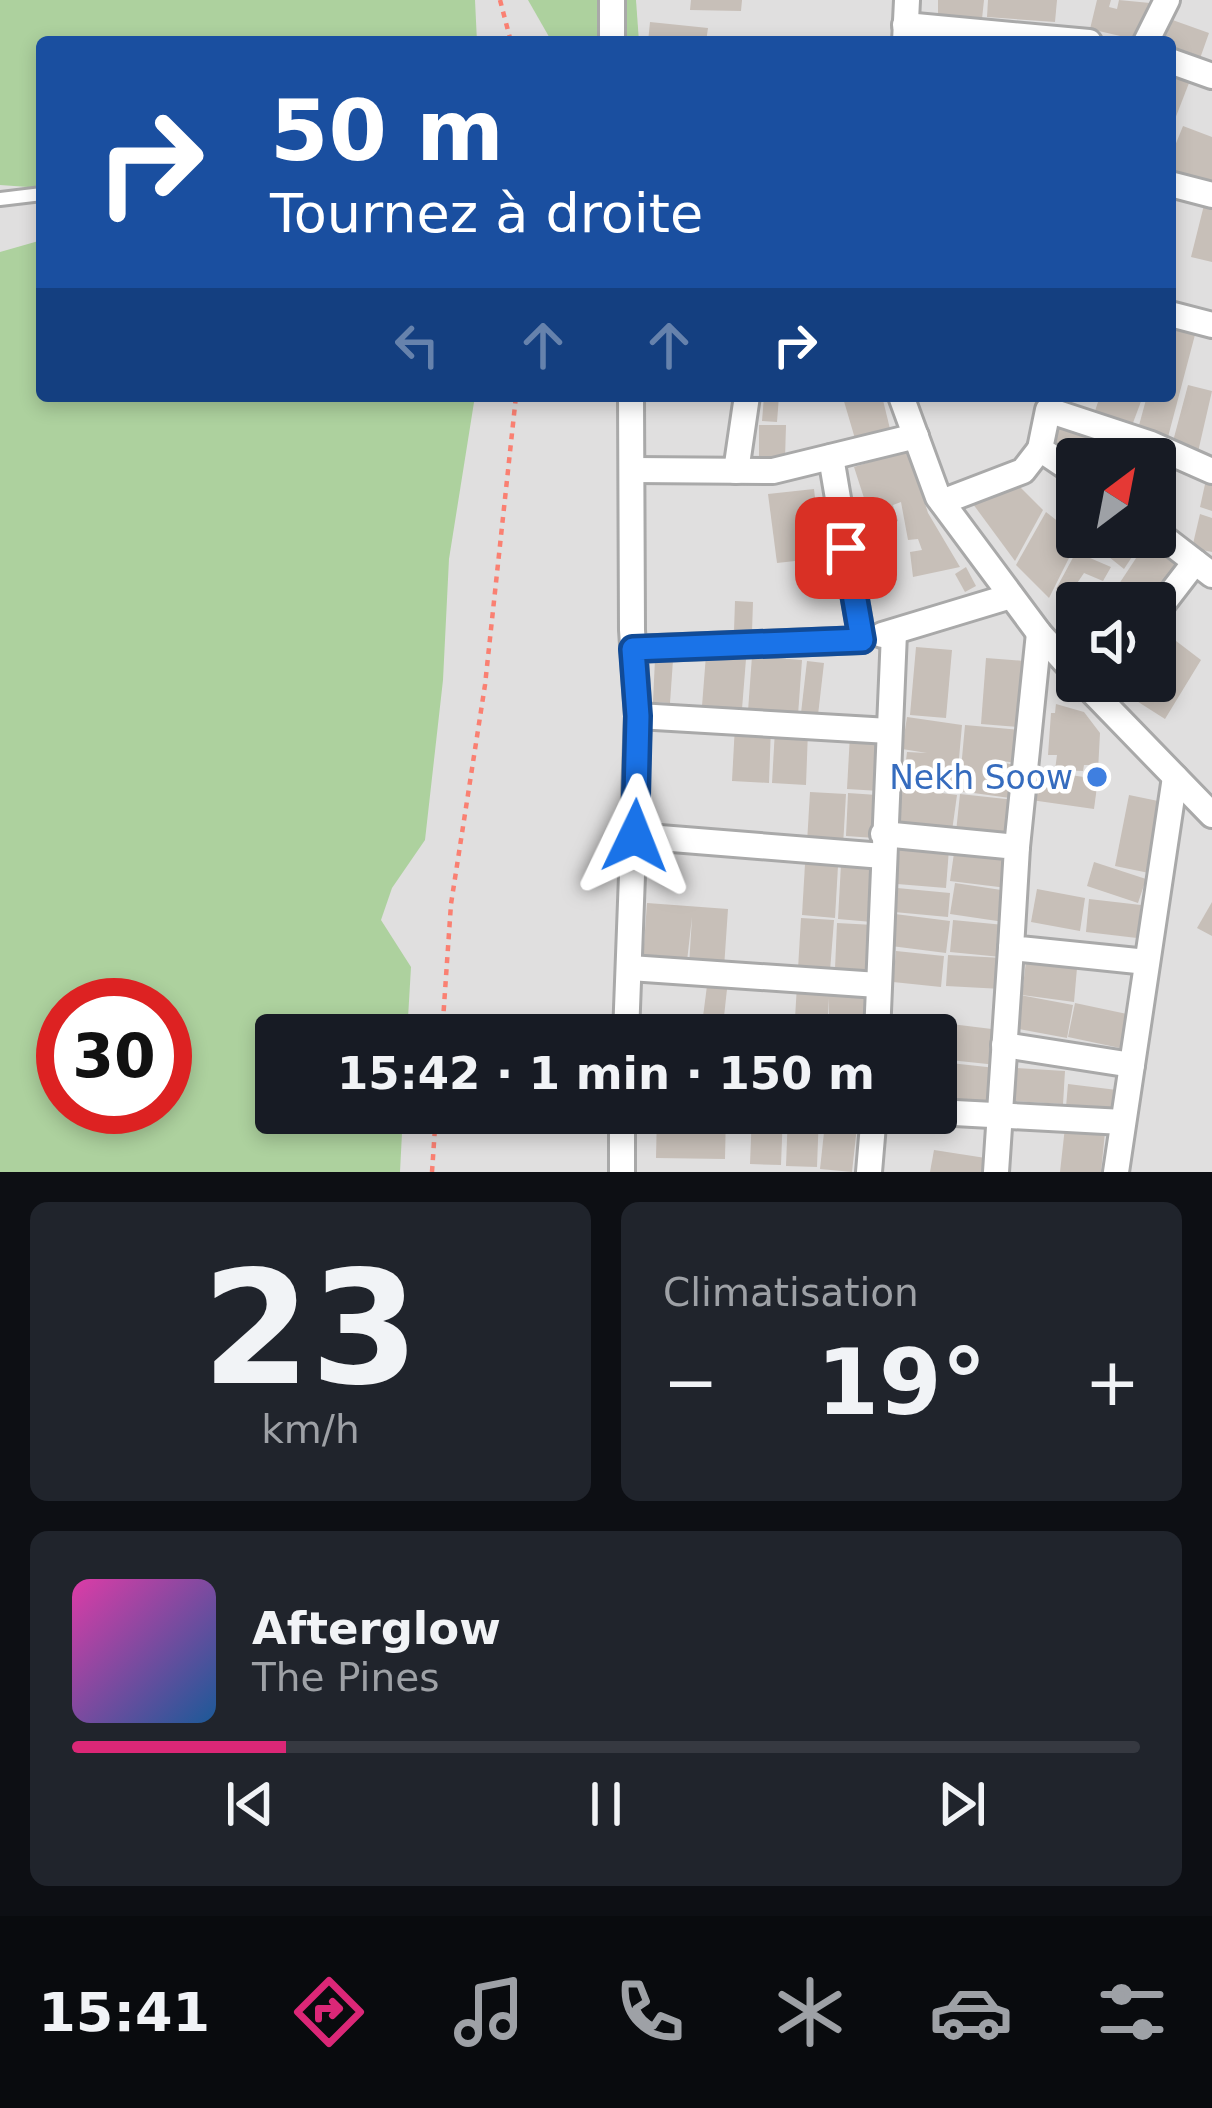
<!DOCTYPE html>
<html lang="fr">
<meta charset="utf-8">
<style>
body{margin:0;font-family:"DejaVu Sans",sans-serif;background:#20242c;color:#f1f3f6;height:100vh;display:flex;flex-direction:column;font-size:45px;white-space:nowrap}
*{box-sizing:border-box;margin:0}
p{font-size:39px;color:#9ea1a6}
.icon{flex:none;width:66px;height:66px;fill:none;stroke:currentColor;stroke-width:2;stroke-linecap:round;stroke-linejoin:round}
.map{position:relative;height:1172px;overflow:hidden}
.details{display:flex;flex-direction:column;gap:30px;padding:30px;background:#0d0f14;flex:1}
.details>*{flex:none}
.hud{position:absolute;left:36px;top:36px;width:1140px;height:366px;border-radius:12px;box-shadow:0 6px 18px #0003;background:#1a4fa0;color:#fff;overflow:hidden}
.needle{width:78px;rotate:32deg}
.buttons{position:absolute;left:1056px;top:438px;display:grid;gap:24px}
.buttons a{display:grid;place-items:center;width:120px;height:120px;border-radius:12px;background:#171b24;box-shadow:0 6px 18px #0003;font-size:60px}
.speed{position:absolute;left:36px;top:978px;display:flex;gap:24px;font-size:60px;font-weight:700;text-align:center}
.speed>*{display:grid;place-content:center;width:156px;height:156px;border-radius:50%;background:#171b24;box-shadow:0 6px 18px #0003;line-height:1}
.speed .limit{border:18px solid #d22;background:#fff;color:#111}
.pin{position:absolute;display:grid;place-items:center;width:102px;height:102px;color:#fff;margin:-51px;border-radius:24px;box-shadow:0 6px 18px #0006}
.me{position:absolute;width:132px;margin:-66px;rotate:2deg;stroke-linejoin:round;filter:drop-shadow(0 0 9px #0008)}
.turn{display:flex;align-items:center;gap:42px;height:252px;padding:0 36px;font-size:54px}
.turn .icon{width:156px;height:156px;stroke-width:2.5}
.turn b{display:block;font-size:84px;line-height:102px}
.lanes{display:flex;align-items:center;height:114px;padding:0 36px;background:#0003;justify-content:center;gap:60px;direction:ltr}
.lanes .off{opacity:.35}
.big{font-size:90px;font-weight:700;line-height:1.1}
.details .tile{flex:1;display:flex;flex-direction:column;justify-content:center;gap:18px;min-width:0;padding:0 42px;border-radius:18px;background:#20242c}
.details .dial{align-items:center;gap:0}
.dial b{font-size:156px;line-height:1}
.song{display:flex;align-items:center;gap:36px}
.cover{width:144px;height:144px;border-radius:18px;background:linear-gradient(135deg,hsl(320 70% 55%),hsl(210 70% 35%))}
.played{height:12px;border-radius:6px;background:linear-gradient(90deg,#db2777 20%,#363941 20%)}
.keys{display:flex;justify-content:space-around;direction:ltr}
.heat{display:flex;justify-content:space-between;align-items:center;font-size:66px;direction:ltr}
.details .tiles{flex:1;display:grid;gap:30px;grid-template-columns:1fr 1fr}
.tile:last-child{grid-column:span 2}
.trip{position:absolute;left:255px;top:1014px;width:702px;height:120px;border-radius:12px;background:#171b24;box-shadow:0 6px 18px #0003;font-weight:700;line-height:120px;text-align:center}
.tabs{display:flex;height:192px;justify-content:space-around;align-items:center;background:#090b0e;color:#9ea1a6}
.tabs .icon{width:84px;height:84px}
.tabs .active{color:#db2777}
.tabs b{font-size:54px;color:#f1f3f6}
.map>svg:first-child{display:block}
</style>
<div class="map">
<svg width="1212" height="1172" viewBox="0 0 1212 1172">
<rect width="100%" height="100%" fill="#f2efe9"/>
<path fill="#e0dfdf" fill-rule="evenodd" d="M0,0h1212v1172h-1212zM42,42h1128v354h-1128zM1077,459h78v78h-78zM1077,603h78v78h-78zM63,1005h102v102h-102zM276,1035h660v78h-660z"/>
<g fill="#add19e" fill-rule="evenodd">
<polygon points="0,0 475,0 477,42 42,42 42,188 0,185"/>
<polygon points="528,0 636,0 639,42 552,42"/>
<path d="M42,240v156h433l-26,163 -6,121 -18,160 -33,48 -11,32 30,47 -4,68h-131v78h127l-3,59h-400v-920zM63,1005h102v102h-102z"/>
</g>
<g fill="#c7bfb8">
<polygon points="691,0 742,0 741,11 690,10"/>
<polygon points="938,0 984,0 982,19 938,14"/>
<polygon points="988,0 1057,0 1055,22 987,17"/>
<polygon points="1097,0 1111,0 1109,7 1117,9 1119,0 1150,3 1142,41 1090,29"/>
<polygon points="1167,18 1209,33 1197,67 1170,57 1170,42 1158,42"/>
<polygon points="650,22 708,28 706,42 648,42"/>
<polygon points="1170,76 1189,83 1170,132"/>
<polygon points="1183,126 1212,137 1212,187 1170,171 1170,158"/>
<polygon points="1204,205 1212,207 1212,262 1191,257"/>
<polygon points="1170,324 1196,331 1168,437 1138,429 1147,396 1170,396"/>
<polygon points="1188,385 1212,391 1198,452 1172,445"/>
<polygon points="764,396 779,396 777,422 762,421"/>
<polygon points="850,396 882,396 892,437 856,442 843,398"/>
<polygon points="1100,396 1143,396 1130,431 1093,417"/>
<polygon points="759,425 786,425 785,459 759,459"/>
<polygon points="1056,425 1145,448 1139,459 1077,459 1077,465 1047,442"/>
<polygon points="908,450 928,513 960,567 913,577 910,552 922,550 918,539 908,540 901,502 893,505 898,521 874,529 854,467"/>
<polygon points="1207,475 1212,478 1212,511 1200,507"/>
<polygon points="1017,484 1043,510 1015,561 973,504"/>
<polygon points="814,489 822,558 777,563 768,494"/>
<polygon points="1046,512 1079,538 1049,598 1016,565"/>
<polygon points="1200,514 1212,518 1212,552 1192,548"/>
<polygon points="888,532 897,580 880,584 878,574 868,576 860,537"/>
<polygon points="1084,537 1145,537 1124,569"/>
<polygon points="1150,537 1183,559 1152,603 1129,603 1113,593"/>
<polygon points="1076,552 1111,567 1103,581 1084,573 1069,595 1056,589"/>
<polygon points="966,567 976,586 965,592 955,574"/>
<polygon points="1082,582 1090,586 1086,595 1096,603 1077,603 1077,633 1057,623"/>
<polygon points="735,601 753,602 752,632 734,631"/>
<polygon points="1159,628 1201,660 1165,719 1121,691 1127,681 1155,681 1155,635"/>
<polygon points="916,647 952,650 946,718 910,715"/>
<polygon points="706,655 746,659 742,709 702,706"/>
<polygon points="752,656 802,660 798,715 748,711"/>
<polygon points="986,658 1024,661 1018,727 981,724"/>
<polygon points="655,659 673,660 670,703 653,702"/>
<polygon points="807,661 824,663 818,715 801,713"/>
<polygon points="1056,704 1084,712 1100,733 1098,771 1088,771 1089,765 1084,765 1083,771 1055,770 1057,755 1048,755 1051,713 1055,713"/>
<polygon points="907,717 962,725 956,792 903,785 907,752 927,753 902,749"/>
<polygon points="735,725 771,727 769,783 732,781"/>
<polygon points="965,725 1021,730 1019,763 993,760 1014,765 1010,798 959,791"/>
<polygon points="775,730 808,731 806,785 772,783"/>
<polygon points="850,735 882,737 880,791 847,789"/>
<polygon points="1035,770 1098,779 1094,809 1031,800"/>
<polygon points="903,788 957,795 952,831 898,824"/>
<polygon points="810,792 846,794 843,846 807,843"/>
<polygon points="848,793 877,795 875,838 846,836"/>
<polygon points="960,794 1015,800 1011,839 956,832"/>
<polygon points="1129,795 1163,802 1149,873 1115,866"/>
<polygon points="900,845 949,849 946,888 897,884"/>
<polygon points="955,846 1012,853 1007,888 950,881"/>
<polygon points="1094,862 1146,879 1138,903 1087,886"/>
<polygon points="805,864 838,866 835,918 802,915"/>
<polygon points="841,864 876,867 872,922 838,919"/>
<polygon points="955,883 1008,891 1004,922 950,914"/>
<polygon points="897,888 950,893 948,917 894,912"/>
<polygon points="1037,889 1085,898 1080,931 1031,922"/>
<polygon points="1089,899 1141,905 1137,938 1086,932"/>
<polygon points="1212,902 1212,936 1197,928"/>
<polygon points="647,903 728,909 724,968 689,966 692,917 687,961 643,958"/>
<polygon points="895,914 950,921 946,953 891,946"/>
<polygon points="801,918 834,920 830,971 798,969"/>
<polygon points="953,920 1004,925 1001,957 950,952"/>
<polygon points="837,923 874,925 872,971 835,969"/>
<polygon points="896,951 944,956 941,987 893,982"/>
<polygon points="948,955 1003,958 1002,989 946,986"/>
<polygon points="1026,961 1077,968 1074,1002 1022,995"/>
<polygon points="708,978 728,980 722,1035 701,1032"/>
<polygon points="797,985 867,991 865,1035 829,1035 829,998 827,1035 794,1035"/>
<polygon points="1020,995 1073,1005 1067,1038 1014,1028"/>
<polygon points="1075,1003 1127,1014 1120,1048 1068,1037"/>
<polygon points="891,1017 940,1024 938,1035 888,1035"/>
<polygon points="943,1023 1000,1030 997,1065 940,1059"/>
<polygon points="687,1030 688,1035 652,1035 652,1031"/>
<polygon points="941,1062 996,1068 992,1103 937,1097"/>
<polygon points="1014,1068 1065,1071 1063,1104 1011,1101"/>
<polygon points="1068,1084 1117,1090 1114,1112 1066,1107"/>
<polygon points="657,1113 726,1113 725,1159 656,1158"/>
<polygon points="752,1113 783,1113 781,1165 750,1164"/>
<polygon points="788,1113 819,1113 817,1167 786,1166"/>
<polygon points="826,1114 858,1117 852,1172 820,1169"/>
<polygon points="1065,1127 1105,1132 1101,1172 1060,1172"/>
<polygon points="934,1150 992,1159 990,1172 930,1172"/>
</g>
<g fill="none" stroke-linecap="round" stroke-linejoin="round">
<defs>
<polyline id="lane" points="0,199 42,194"/>
<g id="street">
<polyline points="905,25 1089,42"/>
<polyline points="612,42 612,0"/>
<polyline points="905,42 907,0"/>
<polyline points="1146,42 1167,0"/>
<polyline points="1170,61 1212,76"/>
<polyline points="1170,184 1212,195"/>
<polyline points="1170,314 1212,325"/>
<polyline points="901,396 938,497 1039,633 1077,675"/>
<polyline points="634,470 773,471 916,436"/>
<polyline points="736,471 747,396"/>
<polyline points="1077,474 1040,449 1048,410 1151,444 1212,471"/>
<polyline points="942,502 1023,471 1040,449"/>
<polyline points="1155,531 1212,575"/>
<polyline points="1155,614 1195,562"/>
<polyline points="882,635 1011,596"/>
<polyline points="633,649 862,640 831,457"/>
<polyline points="1082,681 1212,815"/>
<polyline points="638,716 889,731"/>
<polyline points="883,834 1017,847 1011,948 1147,962"/>
<polyline points="635,836 883,856"/>
<polyline points="1017,847 1039,633"/>
<polyline points="630,968 878,985"/>
<polyline points="626,1035 638,716 632,630 631,396"/>
<polyline points="877,1035 894,633"/>
<polyline points="1004,1045 1132,1065"/>
<polyline points="936,1112 1123,1122"/>
<polyline points="622,1113 622,1172"/>
<polyline points="869,1172 874,1113"/>
<polyline points="996,1172 1011,948"/>
<polyline points="1116,1172 1175,777"/>
</g>
</defs>
<use href="#lane" stroke="#a9a9a9" stroke-width="18"/>
<use href="#street" stroke="#a9a9a9" stroke-width="30"/>
<g stroke="#fa8072" stroke-width="4.5" stroke-dasharray="6 6" stroke-linecap="butt">
<polyline points="500,0 511,42"/>
<polyline points="442,1035 451,904 485,685 516,396"/>
<polyline points="432,1172 436,1113"/>
</g>
<use href="#lane" stroke="#fff" stroke-width="12"/>
<use href="#street" stroke="#fff" stroke-width="24"/>
</g>
<g fill="none" stroke-linecap="round" stroke-linejoin="round">
<defs>
<polyline id="route" points="635,836 638,716 633,649 862,640 846,548"/>
</defs>
<use href="#route" stroke="#114b97" stroke-width="30"/>
<use href="#route" stroke="#1a73e8" stroke-width="21"/>
</g>
<circle fill="#3f7fe0" stroke="#fff" stroke-width="4.5" cx="1097" cy="777" r="12"/>
<g text-anchor="middle" stroke-width="9" stroke-linejoin="round" paint-order="stroke">
<g font-size="33" fill="#366cbe" stroke="#fff" text-anchor="end">
<text x="1073" y="789">Nekh Soow</text>
</g>
</g>
</svg>
<div class="buttons">
<a><svg class="needle" viewBox="-14 -14 28 28"><path d="M0-13l5 13h-10z" fill="#e53935"/><path d="M0 13l5-13h-10z" fill="#9ea1a6"/></svg></a>
<a><svg class="icon" aria-label="sound" viewBox="0 0 24 24"><path d="M4 9h4l5-4v14l-5-4H4zM17 9q2 3 0 6"/></svg></a>
</div>
<div class="speed"><div class="limit">30</div></div>
<div class="pin" style="left:846px;top:548px;background:#d93025"><svg class="icon" aria-label="arrive" viewBox="0 0 24 24"><path d="M6 21V4h12l-3 4 3 4H6"/></svg></div>
<svg class="me" style="left:635px;top:836px" viewBox="-20 -20 40 40"><path d="M0-17L14 15 0 8-14 15z" fill="#1a73e8" stroke="#fff" stroke-width="4"/></svg>
<div class="trip">15:42 · 1 min · 150 m</div>
<div class="hud">
<div class="turn"><svg class="icon" aria-label="right" viewBox="0 0 24 24"><path d="M7 20v-9h11M14 6l5 5-5 5"/></svg><div><b>50 m</b>Tournez à droite</div></div>
<div class="lanes"><svg class="icon off" aria-label="left" viewBox="0 0 24 24"><path d="M17 20v-9H6M10 6l-5 5 5 5"/></svg><svg class="icon off" aria-label="ahead" viewBox="0 0 24 24"><path d="M12 20V5M6 11l6-6 6 6"/></svg><svg class="icon off" aria-label="ahead" viewBox="0 0 24 24"><path d="M12 20V5M6 11l6-6 6 6"/></svg><svg class="icon" aria-label="right" viewBox="0 0 24 24"><path d="M7 20v-9h11M14 6l5 5-5 5"/></svg></div>
</div>
</div>
<section class="details">
<div class="tiles">
<div class="tile dial"><b>23</b><p>km/h</p></div>
<div class="tile"><p>Climatisation</p>
<div class="heat"><a>−</a><b class="big">19°</b><a>+</a></div>
</div>
<div class="tile">
<div class="song"><i class="cover"></i><div><b>Afterglow</b><p>The Pines</p></div></div>
<div class="played"></div>
<div class="keys"><svg class="icon" aria-label="previous" viewBox="0 0 24 24"><path d="M18 5L8 12l10 7zM5 5v14"/></svg><svg class="icon" aria-label="pause" viewBox="0 0 24 24"><path d="M8 5v14M16 5v14"/></svg><svg class="icon" aria-label="next" viewBox="0 0 24 24"><path d="M6 5l10 7-10 7zM19 5v14"/></svg></div>
</div>
</div>
</section>
<nav class="tabs">
<b>15:41</b>
<svg class="icon active" aria-label="directions" viewBox="0 0 24 24"><path d="M12 3l9 9-9 9-9-9zM9 14v-3h6M13 9l2 2-2 2"/></svg>
<svg class="icon" aria-label="music" viewBox="0 0 24 24"><path d="M9 18V5l10-2v13"/><circle cx="6" cy="18" r="3"/><circle cx="16" cy="16" r="3"/></svg>
<svg class="icon" aria-label="phone" viewBox="0 0 24 24"><path d="M5 4h4l2 5-3 2q2 4 5 5l2-3 5 2v4C11 20 4 13 5 4z"/></svg>
<svg class="icon" aria-label="climate" viewBox="0 0 24 24"><path d="M12 3v18M4 7l16 10M4 17L20 7"/></svg>
<svg class="icon" aria-label="car" viewBox="0 0 24 24"><path d="M5 17H2v-5l4-1 3-4h7l3 4 3 1v5h-3M9 17h6M6 11h13"/><circle cx="7" cy="17" r="2"/><circle cx="17" cy="17" r="2"/></svg>
<svg class="icon" aria-label="filters" viewBox="0 0 24 24"><path d="M4 7h16M4 17h16"/><circle cx="9" cy="7" r="2"/><circle cx="15" cy="17" r="2"/></svg>
</nav>
